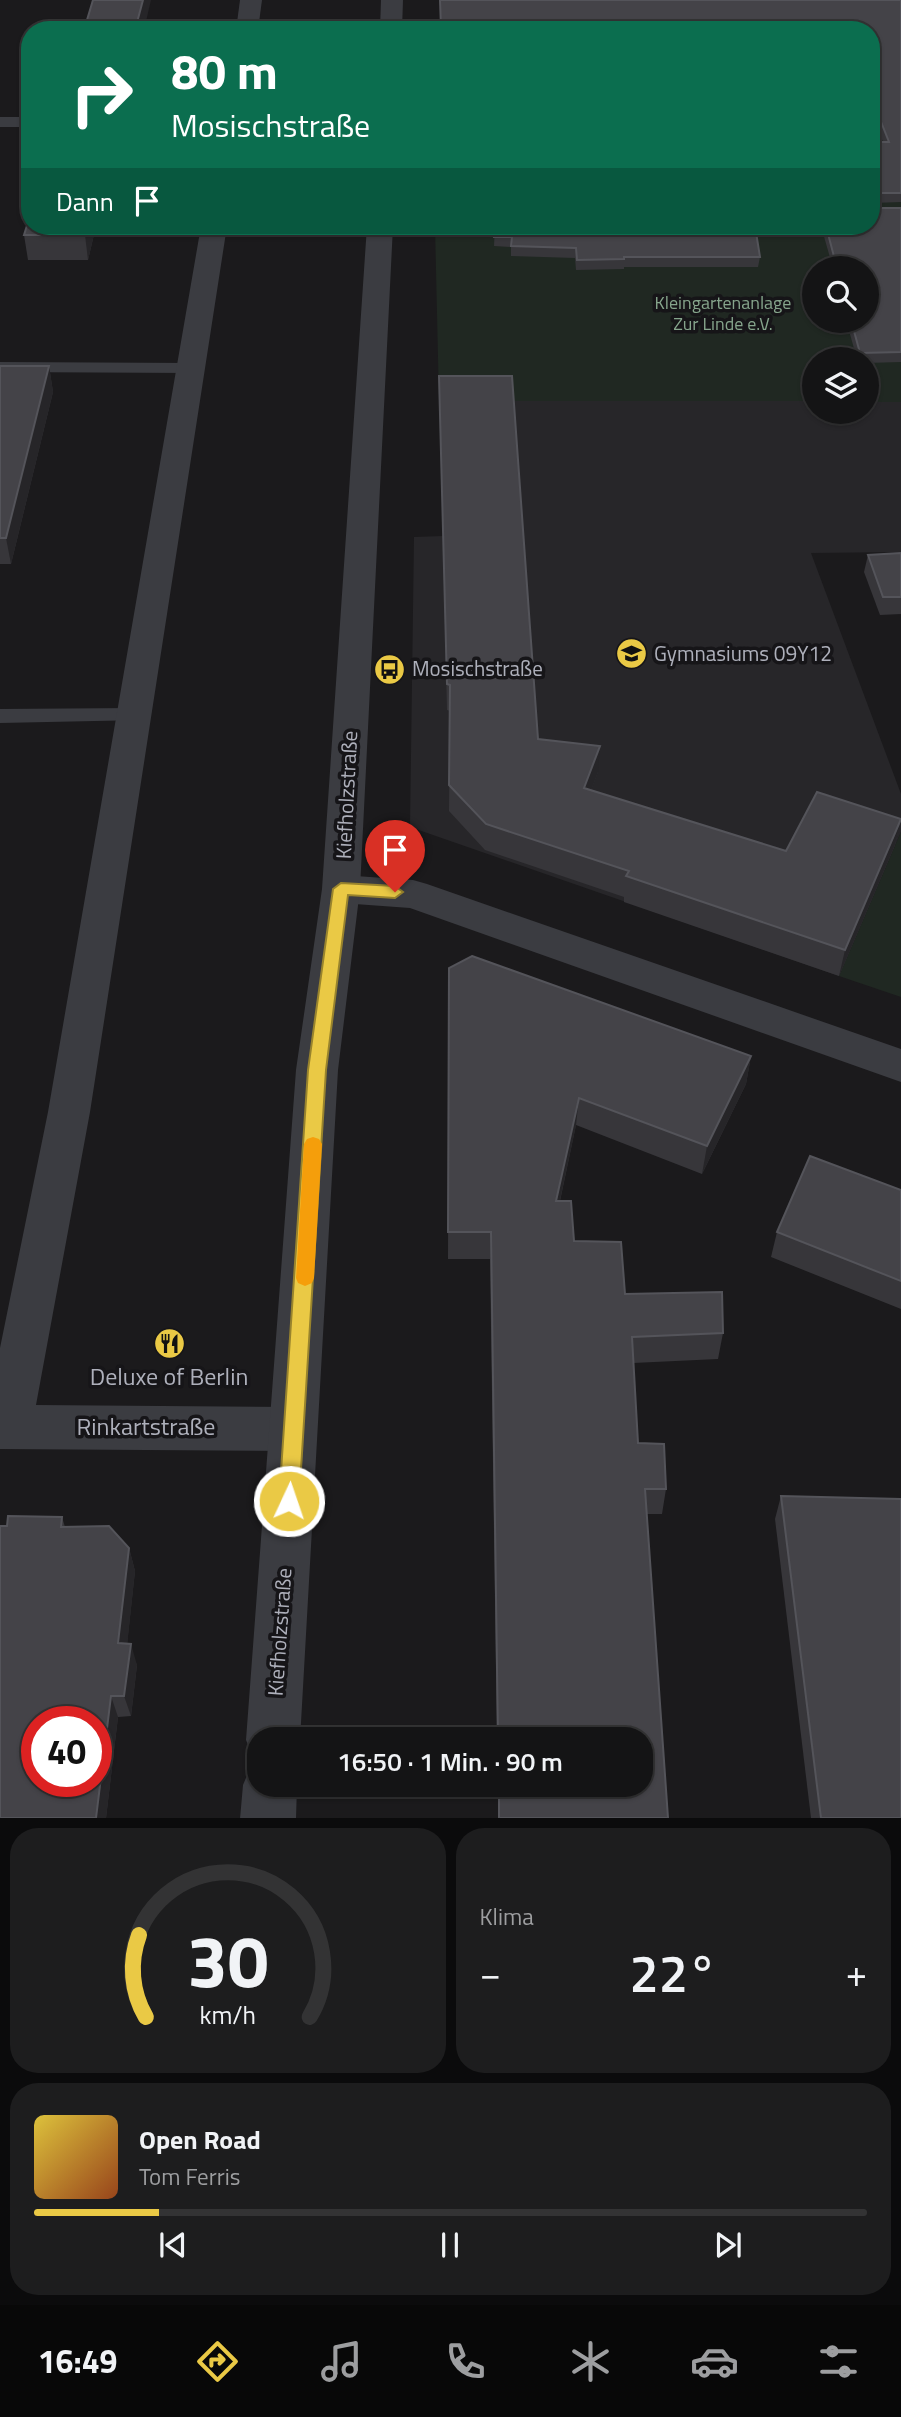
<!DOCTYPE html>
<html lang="de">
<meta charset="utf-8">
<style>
body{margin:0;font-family:"Titillium Web",sans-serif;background:#1d1d1e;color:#f1f3f6;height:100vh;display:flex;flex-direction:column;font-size:26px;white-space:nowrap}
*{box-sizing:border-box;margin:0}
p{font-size:23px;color:#9d9ea0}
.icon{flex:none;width:38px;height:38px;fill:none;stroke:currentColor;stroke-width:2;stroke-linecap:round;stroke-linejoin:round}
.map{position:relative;height:1818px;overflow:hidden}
.drawer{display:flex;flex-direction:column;gap:10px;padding:10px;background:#0b0b0c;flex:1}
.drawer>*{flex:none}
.hud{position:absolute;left:21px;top:21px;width:859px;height:214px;border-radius:28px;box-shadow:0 2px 5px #0004,0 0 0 2px #333334;background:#0b6e4f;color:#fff;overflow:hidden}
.controls{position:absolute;left:802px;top:256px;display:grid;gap:14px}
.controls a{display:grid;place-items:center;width:77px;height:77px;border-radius:50%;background:#141415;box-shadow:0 2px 5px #0004,0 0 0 2px #333334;font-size:35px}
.speed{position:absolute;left:21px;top:1706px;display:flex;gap:14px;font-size:35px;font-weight:700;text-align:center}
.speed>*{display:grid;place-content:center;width:91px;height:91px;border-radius:50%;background:#141415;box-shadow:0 2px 5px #0004,0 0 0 2px #333334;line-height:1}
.speed .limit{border:10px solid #d22;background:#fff;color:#111}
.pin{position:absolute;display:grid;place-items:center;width:60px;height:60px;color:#fff;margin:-72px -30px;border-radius:50% 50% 50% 0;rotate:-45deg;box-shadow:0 0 7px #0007}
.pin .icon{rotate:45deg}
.me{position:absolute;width:77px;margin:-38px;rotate:3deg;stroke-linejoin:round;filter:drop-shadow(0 0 5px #0008)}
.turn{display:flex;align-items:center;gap:24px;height:147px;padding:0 35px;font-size:32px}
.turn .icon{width:91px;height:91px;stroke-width:2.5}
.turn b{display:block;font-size:49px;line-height:60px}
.then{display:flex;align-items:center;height:66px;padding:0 35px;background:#0003;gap:14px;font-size:26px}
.big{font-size:52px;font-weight:600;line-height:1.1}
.drawer .card{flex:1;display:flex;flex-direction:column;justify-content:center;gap:10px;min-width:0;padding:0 24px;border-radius:28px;background:#1d1d1e}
.drawer .dial{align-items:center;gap:0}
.dial svg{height:182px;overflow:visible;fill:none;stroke:#333334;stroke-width:7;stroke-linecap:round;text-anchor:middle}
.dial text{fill:#f1f3f6;stroke:none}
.song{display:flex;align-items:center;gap:21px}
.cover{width:84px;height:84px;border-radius:10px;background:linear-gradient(135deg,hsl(50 70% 55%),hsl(20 70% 35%))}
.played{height:7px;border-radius:4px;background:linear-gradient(90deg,#eac945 15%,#333334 15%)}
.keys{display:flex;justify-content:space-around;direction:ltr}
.heat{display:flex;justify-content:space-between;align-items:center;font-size:38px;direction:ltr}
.drawer .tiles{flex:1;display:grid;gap:10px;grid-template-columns:1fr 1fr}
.card:last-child{grid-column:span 2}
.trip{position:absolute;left:247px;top:1727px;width:406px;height:70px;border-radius:28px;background:#141415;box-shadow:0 2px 5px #0004,0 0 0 2px #333334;font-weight:600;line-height:70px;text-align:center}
.tabs{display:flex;height:112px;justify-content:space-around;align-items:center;background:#080808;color:#9d9ea0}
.tabs .icon{width:49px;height:49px}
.tabs .active{color:#eac945}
.tabs b{font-size:32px;color:#f1f3f6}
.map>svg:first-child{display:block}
</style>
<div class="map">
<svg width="901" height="1819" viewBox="0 0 901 1819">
<rect width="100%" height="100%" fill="#1b1a1c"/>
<polygon fill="#272629" points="439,401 814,401 814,411 866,411 866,401 901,401 901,552 811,553 901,794 901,832 839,976 410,827 414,537 443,536"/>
<g fill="#202822" fill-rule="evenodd">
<path d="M901,0v402h-35v-43h-52v42h-375l-4,-175h437v-196zM814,268h52v52h-52z"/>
<polygon points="901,832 901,997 839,976"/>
</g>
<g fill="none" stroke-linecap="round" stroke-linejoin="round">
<g fill="#3b3c41" fill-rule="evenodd">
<rect x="0" y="117" width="30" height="10"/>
<polygon points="0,362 191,363 200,368 191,373 0,372"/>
<polygon points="135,708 143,710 146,715 143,720 0,723 0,709"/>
</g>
<g fill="#3b3c41" fill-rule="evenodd">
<polygon points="240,0 262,0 258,30 236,30"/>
<polygon points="201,226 227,226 90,1112 36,1405 293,1407 310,1413 317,1429 310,1445 293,1451 0,1449 0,1348 48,1112"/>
<polygon points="341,875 413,880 427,884 901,1049 901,1082 410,908 341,903 328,899 322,889 328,879"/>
</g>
<g fill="#3b3c41" fill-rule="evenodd">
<polygon points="381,0 403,0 402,30 380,30"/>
<polygon points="367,226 393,226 360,889 338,1070 300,1740 259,1740 259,1761 254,1759 246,1740 296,1070 322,889"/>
<polygon points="259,1762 259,1785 297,1785 296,1819 240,1819 243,1785 251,1766"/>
</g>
</g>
<g fill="#37363a">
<polygon points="440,0 901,0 901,202 872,203 872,142 883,142 872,113 872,30 440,30"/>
<polygon points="874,208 901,208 901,362 866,363 866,359 857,359 846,320 866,320 866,268 833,268 821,226 872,226"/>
<polygon points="96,226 88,260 28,260 24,235"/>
<polygon points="495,226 760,257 758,267 624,267 624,269 576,270 575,258 511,256 511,247 494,246"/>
<polygon points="0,366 49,366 53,392 11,564 0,564"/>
<polygon points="439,376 538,739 598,772 591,790 786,851 901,819 895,845 839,976 624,902 624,897 485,850 449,811 450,711 447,710"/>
<polygon points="901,553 901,614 880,615 864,572 868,555"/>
<polygon points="449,968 751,1056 746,1084 702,1174 576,1125 560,1201 574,1241 625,1294 723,1333 718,1359 633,1363 638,1443 666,1489 662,1514 646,1514 668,1818 498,1818 498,1785 640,1785 640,1740 497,1740 490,1259 448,1259"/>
<polygon points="901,1190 901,1309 771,1257 777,1232"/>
<polygon points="781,1496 901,1818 811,1818 775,1519"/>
<polygon points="62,1517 65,1527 129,1548 135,1571 127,1644 137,1665 131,1716 118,1717 106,1818 0,1818 7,1526"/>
</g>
<g fill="#262528">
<polygon points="143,0 151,0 144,30 135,30"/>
<polygon points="87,226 96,226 88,260 85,235"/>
<polygon points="49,366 53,392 11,564 6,538"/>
<polygon points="600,746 598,772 582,814 584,788"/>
<polygon points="901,821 895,845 839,976 845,950"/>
<polygon points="751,1056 746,1084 702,1174 707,1146"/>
<polygon points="579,1098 576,1125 554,1228 556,1201"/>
<polygon points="129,1548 135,1571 125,1665 118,1643"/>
<polygon points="131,1644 137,1665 131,1716 124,1696"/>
<polygon points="111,1696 118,1717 106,1818 96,1818"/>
</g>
<g fill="#444348" stroke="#54545a" stroke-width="2" fill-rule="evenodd">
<polygon points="93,0 143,0 135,30 84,30"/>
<polygon points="440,0 901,0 901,193 872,193 872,198 872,142 889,142 872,99 872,30 518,30 518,28 441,28"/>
<polygon points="872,206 874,208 901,208 901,352 860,353 851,320 866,320 866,268 837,268 826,226 872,226"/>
<polygon points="30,216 30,226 87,226 85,235 24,235"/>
<polygon points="495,226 755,226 760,257 624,257 624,259 577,260 576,248 511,246 512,237 494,237"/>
<polygon points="0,366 49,366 6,538 0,538"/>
<polygon points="439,376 512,376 538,739 600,746 584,788 786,851 817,792 901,819 845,950 626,876 629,871 486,824 449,785 450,685 447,684"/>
<polygon points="901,553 901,597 883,597 868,555"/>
<polygon points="472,956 751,1056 707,1146 579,1098 556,1201 571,1201 574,1241 621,1242 625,1294 722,1292 723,1333 632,1337 638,1443 664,1444 666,1489 645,1489 668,1818 499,1818 499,1785 640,1785 640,1740 498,1740 491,1232 448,1232 449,968"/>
<polygon points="810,1156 901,1190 901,1281 777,1232"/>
<polygon points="781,1496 901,1499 901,1818 821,1818"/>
<path d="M8,1516l54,1 -1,10 48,-1 20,22 -11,95 13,1 -7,52h-13l-15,122h-96v-292h7zM37,1722h59v60h-59z"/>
</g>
<polygon fill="#eac945" stroke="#98832d" stroke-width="2" points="341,883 395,886 403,892 395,898 348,895 326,1070 299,1501 296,1508 289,1511 282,1508 279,1501 308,1070 333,889"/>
<polygon fill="#f59e0b" points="313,1137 319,1139 322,1144 314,1278 312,1283 305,1286 298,1283 296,1278 304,1144 307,1139"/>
<defs>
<symbol id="school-disc" viewBox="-11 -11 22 22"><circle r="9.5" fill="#eac945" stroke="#161518"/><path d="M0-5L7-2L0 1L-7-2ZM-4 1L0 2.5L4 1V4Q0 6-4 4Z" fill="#111"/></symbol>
<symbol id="bus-disc" viewBox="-11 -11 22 22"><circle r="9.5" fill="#eac945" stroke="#161518"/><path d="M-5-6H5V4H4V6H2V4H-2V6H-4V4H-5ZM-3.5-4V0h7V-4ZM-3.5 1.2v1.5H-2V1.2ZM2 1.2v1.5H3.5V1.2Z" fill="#111"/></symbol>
<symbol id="restaurant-disc" viewBox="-11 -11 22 22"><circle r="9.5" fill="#eac945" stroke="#161518"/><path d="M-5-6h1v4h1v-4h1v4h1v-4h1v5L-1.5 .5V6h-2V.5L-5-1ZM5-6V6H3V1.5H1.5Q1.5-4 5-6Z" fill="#111"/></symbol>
</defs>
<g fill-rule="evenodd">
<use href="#school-disc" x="614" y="636" width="35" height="35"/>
<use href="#bus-disc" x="372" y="652" width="35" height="35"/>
<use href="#restaurant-disc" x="152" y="1326" width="35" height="35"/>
</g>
<g text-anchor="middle" stroke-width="7" stroke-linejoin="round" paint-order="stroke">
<g font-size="18" fill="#86a58c" stroke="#161518">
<text x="723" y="309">Kleingartenanlage<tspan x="723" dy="21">Zur Linde e.V.</tspan></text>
</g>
<g font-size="21" fill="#aeb0bb" stroke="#161518" text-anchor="start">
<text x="654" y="661">Gymnasiums 09Y12</text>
<text x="412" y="676">Mosischstraße</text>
</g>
<g font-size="21" fill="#aeb0bb" stroke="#161518">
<text transform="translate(347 795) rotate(-87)" y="7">Kiefholzstraße</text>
<text transform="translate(280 1632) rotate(-86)" y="7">Kiefholzstraße</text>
</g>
<g font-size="24" fill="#aeb0bb" stroke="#161518">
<text x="169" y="1385">Deluxe of Berlin</text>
</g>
<g font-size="24" fill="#aeb0bb" stroke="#161518">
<text x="146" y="1435">Rinkartstraße</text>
</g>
</g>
</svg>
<div class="controls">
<a><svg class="icon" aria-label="search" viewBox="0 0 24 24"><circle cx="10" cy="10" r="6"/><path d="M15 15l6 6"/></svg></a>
<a><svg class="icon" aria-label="layers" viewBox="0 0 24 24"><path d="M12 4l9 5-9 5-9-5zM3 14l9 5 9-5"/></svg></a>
</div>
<div class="speed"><div class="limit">40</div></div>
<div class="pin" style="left:395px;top:892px;background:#d93025"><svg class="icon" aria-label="arrive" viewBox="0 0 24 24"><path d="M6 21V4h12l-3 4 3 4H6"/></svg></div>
<svg class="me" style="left:289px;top:1501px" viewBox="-20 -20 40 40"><circle r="17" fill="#eac945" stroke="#fff" stroke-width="3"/><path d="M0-11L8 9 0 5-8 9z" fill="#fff"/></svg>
<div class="trip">16:50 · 1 Min. · 90 m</div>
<div class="hud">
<div class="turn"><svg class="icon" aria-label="right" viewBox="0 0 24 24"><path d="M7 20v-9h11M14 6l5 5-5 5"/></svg><div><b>80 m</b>Mosischstraße</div></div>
<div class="then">Dann<svg class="icon" aria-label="arrive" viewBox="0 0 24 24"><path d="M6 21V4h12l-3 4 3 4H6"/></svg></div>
</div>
</div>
<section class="drawer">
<div class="tiles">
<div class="card dial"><svg viewBox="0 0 100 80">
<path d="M14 69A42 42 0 1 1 86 69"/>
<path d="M14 69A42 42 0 0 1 11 33" stroke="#eac945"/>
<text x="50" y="56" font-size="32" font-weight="700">30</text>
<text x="50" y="72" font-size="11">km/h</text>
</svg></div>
<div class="card"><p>Klima</p>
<div class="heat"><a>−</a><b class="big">22°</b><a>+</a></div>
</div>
<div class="card">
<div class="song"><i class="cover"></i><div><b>Open Road</b><p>Tom Ferris</p></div></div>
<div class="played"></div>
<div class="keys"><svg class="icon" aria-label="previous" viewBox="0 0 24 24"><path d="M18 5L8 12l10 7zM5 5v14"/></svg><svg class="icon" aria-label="pause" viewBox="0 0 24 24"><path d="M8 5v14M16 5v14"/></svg><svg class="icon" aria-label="next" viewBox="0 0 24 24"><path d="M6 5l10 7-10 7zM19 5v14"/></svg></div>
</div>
</div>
</section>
<nav class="tabs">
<b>16:49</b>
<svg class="icon active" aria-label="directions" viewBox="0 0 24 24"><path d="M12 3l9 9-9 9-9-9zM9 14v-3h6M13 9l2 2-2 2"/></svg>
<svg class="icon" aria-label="music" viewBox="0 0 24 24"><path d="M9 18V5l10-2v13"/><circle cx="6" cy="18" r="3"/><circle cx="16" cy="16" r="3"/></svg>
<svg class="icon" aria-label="phone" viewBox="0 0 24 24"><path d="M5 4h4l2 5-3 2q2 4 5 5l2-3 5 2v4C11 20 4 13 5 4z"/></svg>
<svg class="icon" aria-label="climate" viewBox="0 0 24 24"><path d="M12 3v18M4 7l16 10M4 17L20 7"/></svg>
<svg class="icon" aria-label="car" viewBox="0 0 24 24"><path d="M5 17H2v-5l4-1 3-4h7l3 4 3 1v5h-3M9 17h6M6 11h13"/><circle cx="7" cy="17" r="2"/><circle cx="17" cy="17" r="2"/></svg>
<svg class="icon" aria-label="filters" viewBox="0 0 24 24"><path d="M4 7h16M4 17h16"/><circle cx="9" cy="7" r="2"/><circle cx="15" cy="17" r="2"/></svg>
</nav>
